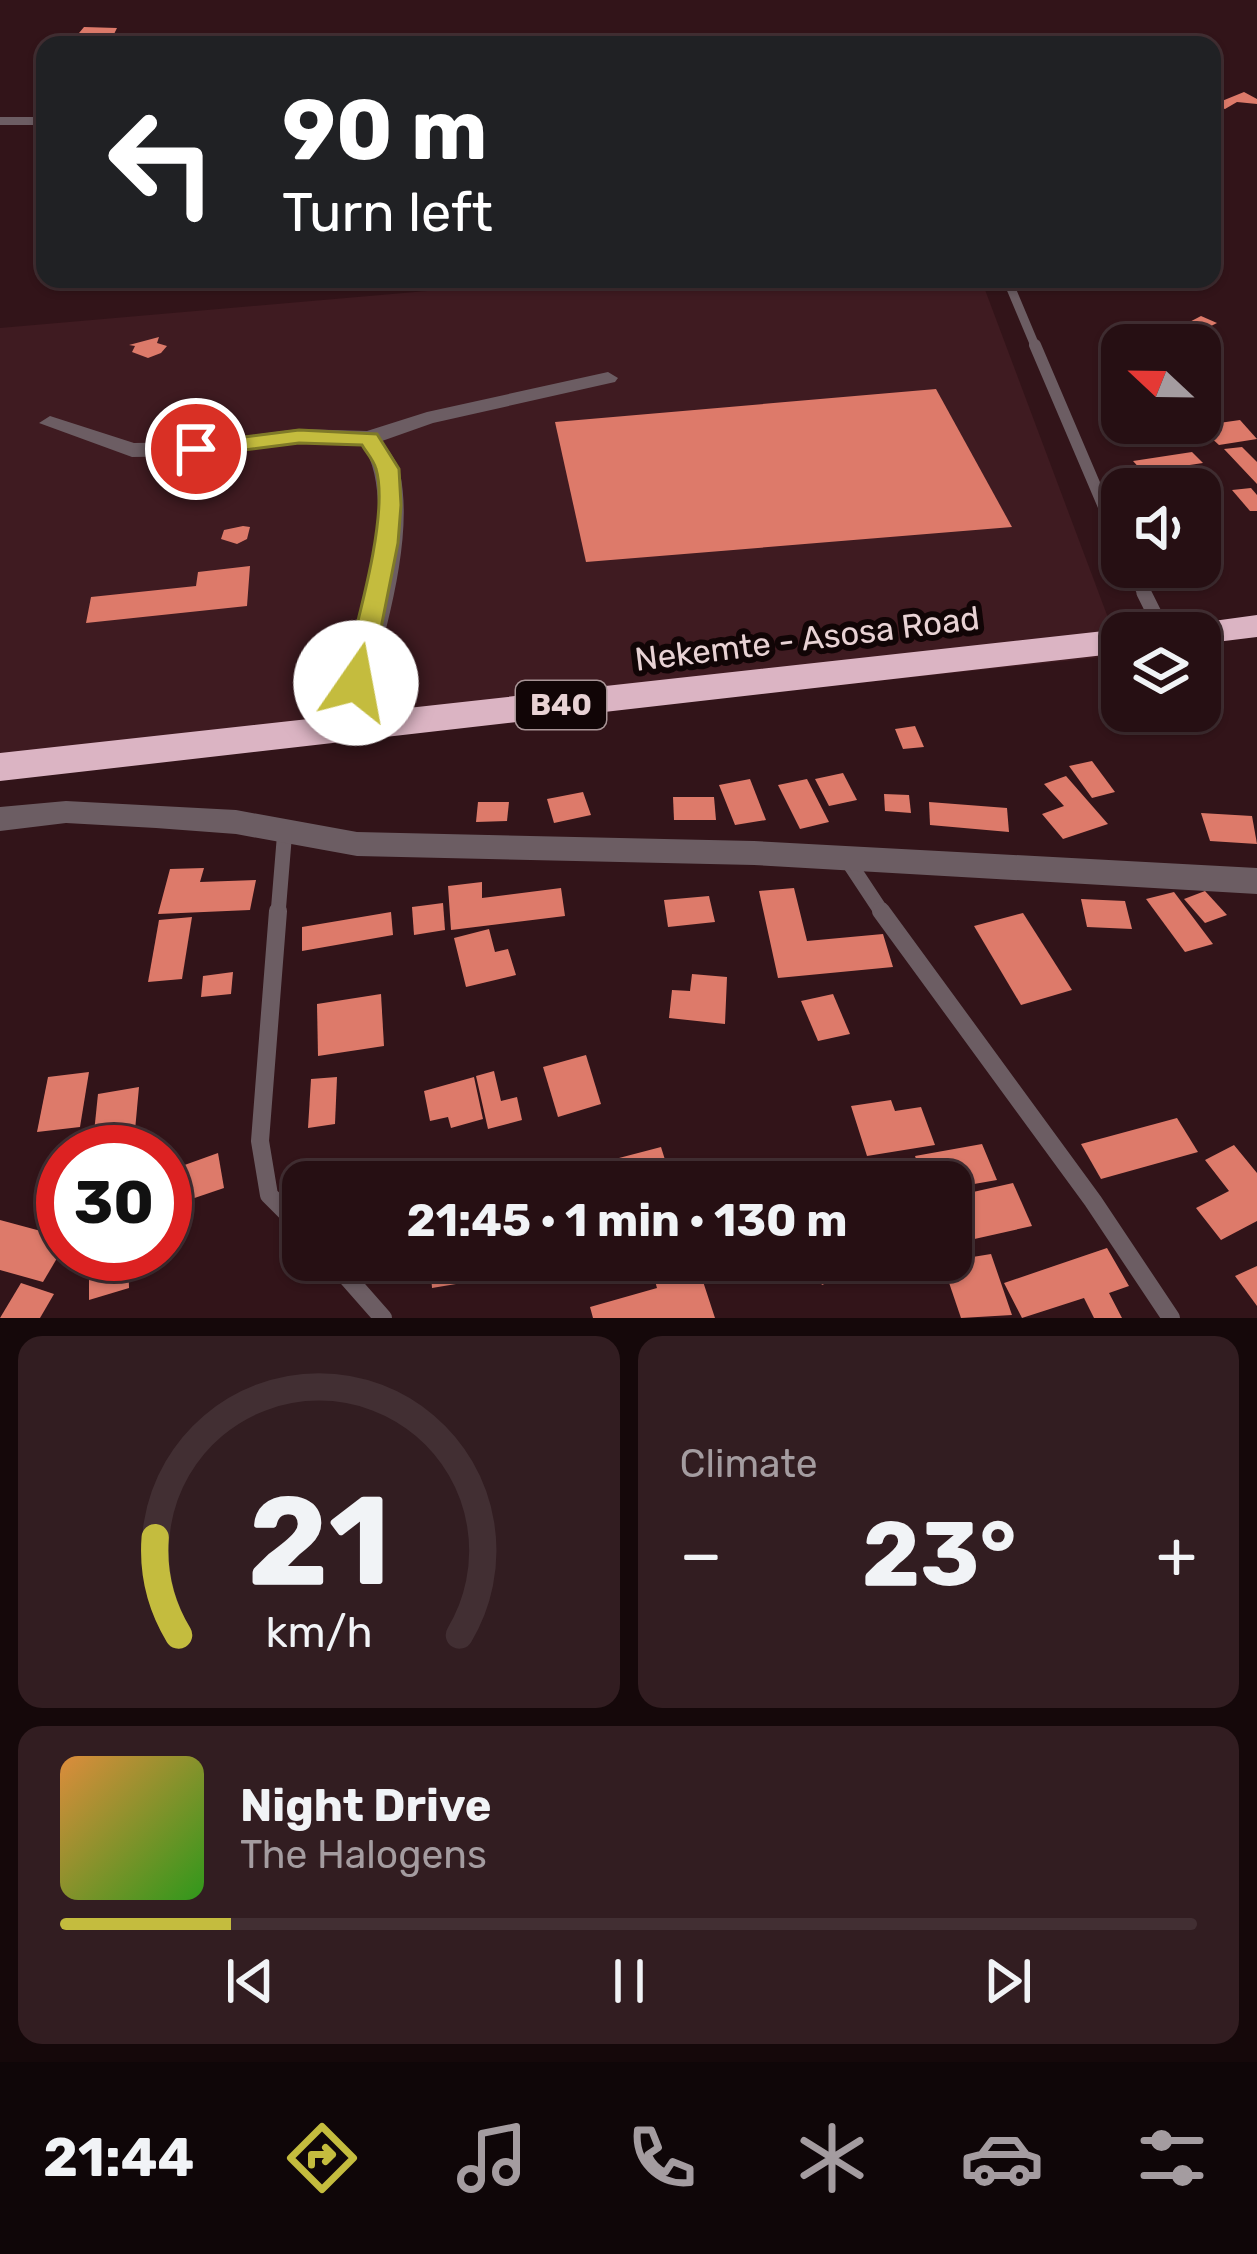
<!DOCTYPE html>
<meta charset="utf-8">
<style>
body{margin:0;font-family:Rubik,sans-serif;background:#321d21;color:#f1f3f6;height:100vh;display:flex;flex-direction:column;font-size:45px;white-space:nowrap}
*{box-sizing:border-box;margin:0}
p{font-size:39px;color:#a49ca0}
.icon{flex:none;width:66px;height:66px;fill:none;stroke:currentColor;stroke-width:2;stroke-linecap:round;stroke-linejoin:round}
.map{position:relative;height:1318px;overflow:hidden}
.sheet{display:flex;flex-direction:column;gap:18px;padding:18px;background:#15080a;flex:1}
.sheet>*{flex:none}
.banner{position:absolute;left:36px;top:36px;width:1185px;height:252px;border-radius:24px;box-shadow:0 3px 9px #0004,0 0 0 3px #422f33;background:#202124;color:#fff;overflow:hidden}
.needle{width:78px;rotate:292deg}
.fabs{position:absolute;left:1101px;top:324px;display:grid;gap:24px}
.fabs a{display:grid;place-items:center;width:120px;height:120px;border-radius:24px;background:#260f13;box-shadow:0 3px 9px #0004,0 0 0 3px #422f33;font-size:60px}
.speed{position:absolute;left:36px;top:1125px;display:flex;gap:24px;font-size:60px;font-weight:700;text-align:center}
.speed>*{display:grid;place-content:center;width:156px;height:156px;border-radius:50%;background:#260f13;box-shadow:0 3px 9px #0004,0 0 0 3px #422f33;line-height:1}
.speed .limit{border:18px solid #d22;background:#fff;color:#111}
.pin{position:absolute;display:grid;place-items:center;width:102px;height:102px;color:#fff;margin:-51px;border:6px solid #fff;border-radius:50%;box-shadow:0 3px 12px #0007}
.me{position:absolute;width:132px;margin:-66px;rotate:12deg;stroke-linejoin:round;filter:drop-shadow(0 0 9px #0008)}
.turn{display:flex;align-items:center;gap:42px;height:252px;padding:0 48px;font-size:54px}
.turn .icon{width:156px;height:156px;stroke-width:2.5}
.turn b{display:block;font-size:84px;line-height:102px}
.big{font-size:90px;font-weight:700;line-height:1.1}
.sheet .tile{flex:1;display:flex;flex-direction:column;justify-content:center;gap:18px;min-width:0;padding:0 42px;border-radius:24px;background:#321d21}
.sheet .dial{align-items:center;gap:0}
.dial svg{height:312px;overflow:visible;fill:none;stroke:#422f33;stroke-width:7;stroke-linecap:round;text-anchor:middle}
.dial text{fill:#f1f3f6;stroke:none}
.song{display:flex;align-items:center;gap:36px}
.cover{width:144px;height:144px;border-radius:18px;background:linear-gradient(135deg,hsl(30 70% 55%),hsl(110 70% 35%))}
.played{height:12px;border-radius:6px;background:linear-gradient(90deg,#c4bc3e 15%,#422f33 15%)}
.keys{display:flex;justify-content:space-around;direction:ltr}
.heat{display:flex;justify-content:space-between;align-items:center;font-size:66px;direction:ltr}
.sheet .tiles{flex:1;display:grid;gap:18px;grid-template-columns:1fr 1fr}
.tile:last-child{grid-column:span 2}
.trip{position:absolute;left:282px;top:1161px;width:690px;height:120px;border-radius:24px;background:#260f13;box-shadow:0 3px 9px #0004,0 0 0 3px #422f33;font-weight:700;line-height:120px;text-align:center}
.tabs{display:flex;height:192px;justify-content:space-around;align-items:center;background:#0f0608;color:#a49ca0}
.tabs .icon{width:84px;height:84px}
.tabs .active{color:#c4bc3e}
.tabs b{font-size:54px;color:#f1f3f6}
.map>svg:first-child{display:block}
</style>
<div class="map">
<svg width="1257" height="1318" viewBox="0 0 1257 1318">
<rect width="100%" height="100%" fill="#321419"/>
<polygon fill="#3f1b21" points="565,279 981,279 1122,655 0,774 0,328"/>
<g fill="#dd7a6a">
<polygon points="84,27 117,28 114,34 126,34 123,38 107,39 103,45 69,45"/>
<polygon points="1244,92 1257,99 1257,104 1237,102 1225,109 1212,105"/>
<polygon points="1201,316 1217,323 1193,335 1178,328"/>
<polygon points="159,337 157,343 167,346 161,353 148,358 132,352 135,346 129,345"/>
<polygon points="936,389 1012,527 586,562 555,422"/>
<polygon points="1240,420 1257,439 1219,445 1198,426"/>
<polygon points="1181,425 1196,439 1177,442 1162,428"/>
<polygon points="1242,447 1257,462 1257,484 1224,449"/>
<polygon points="1192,452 1203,463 1143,472 1133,461"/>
<polygon points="1251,488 1257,495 1257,511 1250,511 1232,490"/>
<polygon points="243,526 250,527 247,539 237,544 221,539 224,530"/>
<polygon points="250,566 247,606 86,623 91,597 196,586 198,572"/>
<polygon points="1200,696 1219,714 1188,724 1176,711 1200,711"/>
<polygon points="915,726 924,747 903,749 895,729"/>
<polygon points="1092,761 1115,792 1092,798 1069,766"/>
<polygon points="843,773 857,800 829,806 815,779"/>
<polygon points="1066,776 1108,824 1063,839 1042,814 1064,806 1044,784"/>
<polygon points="750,779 766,820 735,825 719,785"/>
<polygon points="807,779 829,822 800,829 778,785"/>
<polygon points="583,792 591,815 554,823 547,799"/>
<polygon points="884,794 909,795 911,813 885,811"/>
<polygon points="673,797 714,797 716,820 674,820"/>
<polygon points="478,802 509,802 507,821 476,822"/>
<polygon points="929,802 1007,808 1009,832 930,825"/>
<polygon points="1201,813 1252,816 1257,844 1210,841"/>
<polygon points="204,868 200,882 256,880 250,910 158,914 170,869"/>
<polygon points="482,882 482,898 561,888 565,916 451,930 448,886"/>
<polygon points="794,888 807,941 883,934 893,967 778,978 759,891"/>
<polygon points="1205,891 1227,915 1205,923 1184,899"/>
<polygon points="1174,892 1213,944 1185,952 1146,899"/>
<polygon points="709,896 715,922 668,927 664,900"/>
<polygon points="1081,899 1125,901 1132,929 1087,927"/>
<polygon points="443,903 445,930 414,935 412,907"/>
<polygon points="391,912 393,935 302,951 302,927"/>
<polygon points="1023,913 1072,990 1021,1005 974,926"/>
<polygon points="192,917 182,979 148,982 159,920"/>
<polygon points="489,929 495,952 508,949 516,975 466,987 454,938"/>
<polygon points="233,972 231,994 201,997 203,976"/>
<polygon points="692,974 727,977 725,1024 669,1018 672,990 690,991"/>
<polygon points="381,994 384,1046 318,1056 317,1004"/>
<polygon points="833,994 850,1034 818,1041 801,1001"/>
<polygon points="586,1055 601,1104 558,1117 543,1067"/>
<polygon points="494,1071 501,1101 517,1097 522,1120 488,1129 476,1076"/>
<polygon points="89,1072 80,1127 37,1132 48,1077"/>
<polygon points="337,1077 335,1124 308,1128 311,1079"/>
<polygon points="474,1077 483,1119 451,1128 448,1117 430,1121 424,1091"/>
<polygon points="139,1087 133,1152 92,1152 98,1094"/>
<polygon points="891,1100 895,1111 921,1107 935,1145 867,1156 851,1106"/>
<polygon points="1177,1118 1198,1152 1101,1179 1081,1144"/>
<polygon points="982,1144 997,1180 951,1188 951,1182 924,1182 915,1156"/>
<polygon points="1234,1145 1257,1173 1257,1221 1221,1240 1196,1208 1229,1191 1205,1160"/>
<polygon points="661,1147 672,1182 627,1182 619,1158"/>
<polygon points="218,1153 224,1188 165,1208 165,1172"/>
<polygon points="1013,1183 1032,1226 961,1242 951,1219 951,1197"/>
<polygon points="0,1220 63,1237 63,1248 43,1282 0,1270"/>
<polygon points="1107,1248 1129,1286 1109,1293 1122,1318 1094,1318 1084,1298 1022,1318 1004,1283"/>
<polygon points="89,1254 128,1254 129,1288 89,1300"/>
<polygon points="991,1254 1012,1315 961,1318 942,1262"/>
<polygon points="430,1260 478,1260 480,1280 432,1288"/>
<polygon points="649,1260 696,1260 715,1318 593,1318 590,1307 657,1288"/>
<polygon points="809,1260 846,1260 852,1272 822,1285"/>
<polygon points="856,1260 901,1260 906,1268 868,1284"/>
<polygon points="1257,1266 1257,1306 1235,1276"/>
<polygon points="21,1283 54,1294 40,1318 0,1318"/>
</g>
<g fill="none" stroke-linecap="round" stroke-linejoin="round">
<polyline stroke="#6c5d63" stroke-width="9" points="1007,279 1036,348"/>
<g stroke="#6c5d63" stroke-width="12">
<polyline points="1035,345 1122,549"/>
<polyline points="1130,567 1145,596"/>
</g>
<g stroke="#6c5d63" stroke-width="15">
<polyline points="1144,593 1164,633"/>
<polyline points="846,858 883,914"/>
<polyline points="278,914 285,829"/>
</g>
<g stroke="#6c5d63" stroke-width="18">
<polyline points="278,911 260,1141 269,1195 303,1229"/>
<polyline points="881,911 1093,1201 1171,1318"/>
<polyline points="332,1260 383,1318"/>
</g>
<g fill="#6c5d63" fill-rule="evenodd">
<rect x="0" y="117" width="45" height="8"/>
<path d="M608,372l10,6 -3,4 -182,41 -51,18c7,10 15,20 18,32 16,75 -23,183 -40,257l-4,7h-20l-4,-7c18,-72 73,-222 30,-286l-63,-1 -102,13 -65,1 -93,-34 11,-7 84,27 63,-1 102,-13 68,2 60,-19z"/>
<polygon points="66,801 236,810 357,832 754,841 1257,868 1257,894 754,865 357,856 236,834 156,828 66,823 0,831 0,807"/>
</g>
<g fill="#dbb4c3" fill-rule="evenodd">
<polygon points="1257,615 1257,637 1200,644 1200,633 1178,633 1184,625"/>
<polygon points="1122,629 1135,633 1122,633 1122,653 0,781 0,753"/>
</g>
</g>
<path fill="#c4bc3e" stroke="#7f7a28" stroke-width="3" d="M299,430l78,4 22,35 2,36 -3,38 -28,140 -14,10 -14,-10c12,-50 48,-167 34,-214 -2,-8 -10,-17 -14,-24l-63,-2 -103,13 -11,-7 11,-6z"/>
<g text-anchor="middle" stroke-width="12" stroke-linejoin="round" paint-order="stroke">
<rect fill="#110506" stroke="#a89496" stroke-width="3" x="516" y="681" width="90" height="48" rx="9"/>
<g font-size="30" font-weight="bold" fill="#e8d2d4">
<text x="561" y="715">B40</text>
</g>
<g font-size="33" fill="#e8d2d4" stroke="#110506">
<text transform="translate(807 638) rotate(-7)" y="12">Nekemte - Asosa Road</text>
</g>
</g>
</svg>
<div class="fabs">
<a><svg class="needle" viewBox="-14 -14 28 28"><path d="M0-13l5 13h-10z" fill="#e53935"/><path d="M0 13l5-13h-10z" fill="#a49ca0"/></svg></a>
<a><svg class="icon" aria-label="sound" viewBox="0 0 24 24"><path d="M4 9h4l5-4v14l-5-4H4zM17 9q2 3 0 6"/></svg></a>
<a><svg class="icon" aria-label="layers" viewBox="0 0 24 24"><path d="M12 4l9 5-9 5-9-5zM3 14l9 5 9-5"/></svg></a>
</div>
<div class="speed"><div class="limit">30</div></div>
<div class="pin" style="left:196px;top:449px;background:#d93025"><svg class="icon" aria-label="arrive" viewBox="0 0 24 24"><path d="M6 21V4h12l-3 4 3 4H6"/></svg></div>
<svg class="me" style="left:356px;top:683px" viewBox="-20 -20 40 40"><circle r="19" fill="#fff"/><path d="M0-13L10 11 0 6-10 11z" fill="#c4bc3e"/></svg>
<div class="trip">21:45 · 1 min · 130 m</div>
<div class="banner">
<div class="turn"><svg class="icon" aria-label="left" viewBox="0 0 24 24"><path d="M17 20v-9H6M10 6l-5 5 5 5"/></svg><div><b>90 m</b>Turn left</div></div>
</div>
</div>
<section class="sheet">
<div class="tiles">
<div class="tile dial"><svg viewBox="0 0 100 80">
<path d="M14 69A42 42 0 1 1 86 69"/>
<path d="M14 69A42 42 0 0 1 8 44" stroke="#c4bc3e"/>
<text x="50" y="56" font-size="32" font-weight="700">21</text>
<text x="50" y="72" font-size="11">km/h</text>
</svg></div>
<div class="tile"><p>Climate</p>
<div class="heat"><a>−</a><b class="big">23°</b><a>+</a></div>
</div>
<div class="tile">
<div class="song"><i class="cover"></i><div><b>Night Drive</b><p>The Halogens</p></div></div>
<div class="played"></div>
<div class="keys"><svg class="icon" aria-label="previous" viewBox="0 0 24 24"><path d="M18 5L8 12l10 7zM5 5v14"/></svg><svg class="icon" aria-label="pause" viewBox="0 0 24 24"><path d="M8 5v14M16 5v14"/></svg><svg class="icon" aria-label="next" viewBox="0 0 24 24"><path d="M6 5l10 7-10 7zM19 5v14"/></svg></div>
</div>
</div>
</section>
<nav class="tabs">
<b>21:44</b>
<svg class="icon active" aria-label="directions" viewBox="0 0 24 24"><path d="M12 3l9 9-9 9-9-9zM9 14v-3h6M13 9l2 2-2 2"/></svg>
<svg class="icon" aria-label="music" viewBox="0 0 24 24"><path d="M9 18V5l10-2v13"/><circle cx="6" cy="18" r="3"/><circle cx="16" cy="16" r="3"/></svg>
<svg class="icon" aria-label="phone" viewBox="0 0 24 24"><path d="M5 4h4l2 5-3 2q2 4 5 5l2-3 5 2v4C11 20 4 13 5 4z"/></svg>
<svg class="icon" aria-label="climate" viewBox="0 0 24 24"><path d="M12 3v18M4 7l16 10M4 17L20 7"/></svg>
<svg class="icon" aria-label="car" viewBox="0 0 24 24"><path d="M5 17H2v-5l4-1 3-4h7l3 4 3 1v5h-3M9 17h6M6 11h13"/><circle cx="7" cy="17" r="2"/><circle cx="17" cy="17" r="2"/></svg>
<svg class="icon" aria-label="filters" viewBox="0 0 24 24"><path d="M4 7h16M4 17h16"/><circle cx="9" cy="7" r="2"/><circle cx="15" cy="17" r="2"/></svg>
</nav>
